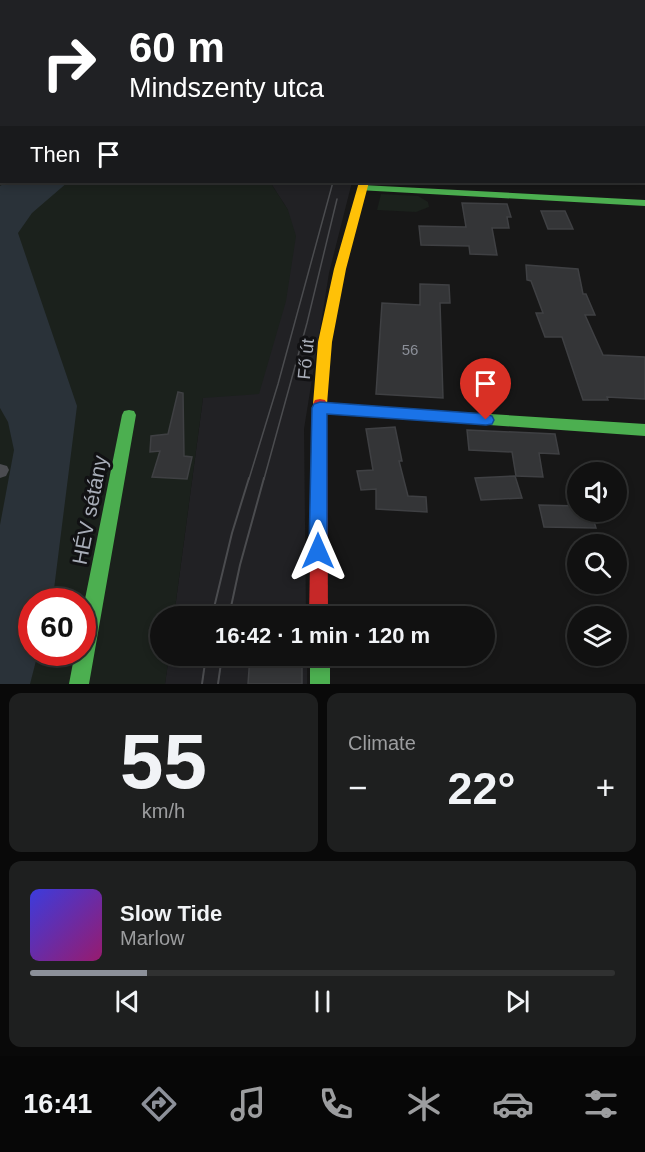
<!DOCTYPE html>
<meta charset="utf-8">
<style>
body{margin:0;font-family:Arial,sans-serif;background:#1e1f1f;color:#f1f3f6;height:100vh;display:flex;flex-direction:column;font-size:22px;white-space:nowrap}
*{box-sizing:border-box;margin:0}
p{font-size:20px;color:#9c9d9f}
.icon{flex:none;width:33px;height:33px;fill:none;stroke:currentColor;stroke-width:2;stroke-linecap:round;stroke-linejoin:round}
.map{position:relative;height:684px;overflow:hidden}
.panel{display:flex;flex-direction:column;gap:9px;padding:9px;background:#090909;flex:1}
.panel>*{flex:none}
.guide{position:absolute;left:0px;top:0px;width:645px;height:183px;box-shadow:0 3px 9px #0003,0 0 0 2px #303131;background:#202124;color:#fff;overflow:hidden}
.controls{position:absolute;left:567px;top:462px;display:grid;gap:12px}
.controls a{display:grid;place-items:center;width:60px;height:60px;border-radius:50%;background:#111;box-shadow:0 3px 9px #0003,0 0 0 2px #303131;font-size:30px}
.speed{position:absolute;left:18px;top:588px;display:flex;gap:12px;font-size:30px;font-weight:700;text-align:center}
.speed>*{display:grid;place-content:center;width:78px;height:78px;border-radius:50%;background:#111;box-shadow:0 3px 9px #0003,0 0 0 2px #303131;line-height:1}
.speed .limit{border:9px solid #d22;background:#fff;color:#111}
.pin{position:absolute;display:grid;place-items:center;width:51px;height:51px;color:#fff;margin:-62px -26px;border-radius:50% 50% 50% 0;rotate:-45deg;box-shadow:0 0 6px #0007}
.pin .icon{rotate:45deg}
.me{position:absolute;width:66px;margin:-33px;rotate:0deg;stroke-linejoin:round;filter:drop-shadow(0 0 4px #0008)}
.turn{display:flex;align-items:center;gap:21px;height:126px;padding:0 30px;font-size:27px}
.turn .icon{width:78px;height:78px;stroke-width:2.5}
.turn b{display:block;font-size:42px;line-height:51px}
.then{display:flex;align-items:center;height:57px;padding:0 30px;background:#0003;gap:12px;font-size:22px}
.big{font-size:45px;font-weight:800;line-height:1.1}
.panel .tile{flex:1;display:flex;flex-direction:column;justify-content:center;gap:9px;min-width:0;padding:0 21px;border-radius:12px;background:#1e1f1f}
.panel .dial{align-items:center;gap:0}
.dial b{font-size:78px;line-height:1}
.song{display:flex;align-items:center;gap:18px}
.cover{width:72px;height:72px;border-radius:9px;background:linear-gradient(135deg,hsl(240 70% 55%),hsl(320 70% 35%))}
.played{height:6px;border-radius:3px;background:linear-gradient(90deg,#8c9099 20%,#303131 20%)}
.keys{display:flex;justify-content:space-around;direction:ltr}
.heat{display:flex;justify-content:space-between;align-items:center;font-size:33px;direction:ltr}
.panel .tiles{flex:1;display:grid;gap:9px;grid-template-columns:1fr 1fr}
.tile:last-child{grid-column:span 2}
.trip{position:absolute;left:150px;top:606px;width:345px;height:60px;border-radius:30px;background:#111;box-shadow:0 3px 9px #0003,0 0 0 2px #303131;font-weight:800;line-height:60px;text-align:center}
.tabs{display:flex;height:96px;justify-content:space-around;align-items:center;background:#070707;color:#9c9d9f}
.tabs .icon{width:42px;height:42px}
.tabs .active{color:#8c9099}
.tabs b{font-size:27px;color:#f1f3f6}
.map>svg:first-child{display:block}
</style>
<div class="map">
<svg width="645" height="684" viewBox="0 0 645 684">
<rect width="100%" height="100%" fill="#171717"/>
<g fill="#212124">
<polygon points="270,182 352,182 329,273 304,429 306,616 174,616 203,398 288,210"/>
<polygon points="169,656 307,656 307,684 165,684"/>
</g>
<g fill="#1b211c" fill-rule="evenodd">
<path d="M0,0h229l-227,2v180h268l18,28 8,26 -10,65 -27,93 -56,4 -29,218h-14v40h9l-4,28h-165zM32,602h50v50h-50z"/>
<polygon points="381,194 418,196 428,202 429,207 416,212 377,210"/>
</g>
<g fill="#2a3239">
<polygon points="5,0 229,0 2,2 0,114 0,2"/>
<polygon points="7,182 68,182 32,213 18,233 77,406 53,597 51,601 32,602 32,652 38,653 30,684 0,684 0,525 14,450 8,422 0,408 0,186"/>
</g>
<g fill="#343537" stroke="#3f4043" stroke-width="1.5">
<polygon points="462,203 507,204 511,217 507,217 509,228 492,228 497,255 470,254 469,246 421,245 419,226 466,227"/>
<polygon points="541,211 565,211 573,229 548,229"/>
<polygon points="526,265 578,269 583,294 586,294 595,315 585,315 603,355 645,357 645,399 607,397 608,400 583,400 562,337 545,337 536,313 543,313 531,281 527,280"/>
<polygon points="420,284 449,285 450,303 440,303 443,398 376,394 382,303 420,305"/>
<polygon points="178,392 183,393 184,456 192,457 187,479 152,477 160,451 150,452 151,436 168,434"/>
<polygon points="395,427 402,461 399,461 408,496 426,497 427,512 376,509 376,489 361,490 357,471 373,470 366,429"/>
<polygon points="467,430 555,434 559,454 539,453 543,477 516,476 512,452 469,450"/>
<polygon points="515,476 522,498 481,500 475,478"/>
<polygon points="539,505 578,506 578,512 591,512 596,528 544,527"/>
<polygon points="250,656 302,656 302,684 248,684"/>
</g>
<g fill="none" stroke-linecap="round" stroke-linejoin="round">
<g fill="#4b4c50" fill-rule="evenodd">
<polygon points="444,0 450,0 443,2"/>
<polygon points="586,0 592,0 593,2 586,2"/>
<polygon points="644,89 645,90 645,98 644,97"/>
<polygon points="0,464 7,466 9,470 6,476 0,478"/>
</g>
<g fill="#4caf50" fill-rule="evenodd">
<polygon points="404,0 410,0 403,2"/>
<polygon points="362,185 645,200 645,206 358,190 358,186"/>
<polygon points="320,403 645,424 645,436 320,413 315,412 313,408 315,404"/>
<polygon points="129,410 134,411 136,415 89,684 69,684 75,652 82,652 82,614 122,415 124,411"/>
<rect x="310" y="656" width="20" height="28"/>
</g>
<polygon fill="#ffc107" fill-rule="evenodd" points="359,182 369,182 346,269 332,342 327,404 325,408 315,408 313,404 318,342 334,269"/>
<polygon fill="#c62828" fill-rule="evenodd" points="320,399 325,400 327,404 328,616 309,616 313,404 315,400"/>
<g stroke="#4b4c4f" stroke-width="1.5">
<polyline points="249,479 278,384 333,182"/>
<polyline points="264,479 307,323 337,199"/>
</g>
<g stroke="#4b4c4f" stroke-width="2">
<polyline points="212,616 232,533 249,478"/>
<polyline points="229,616 240,565 264,478"/>
<polyline points="202,684 206,656"/>
<polyline points="218,684 222,656"/>
</g>
</g>
<polygon fill="#1a73e8" stroke="#114b97" stroke-width="1.5" points="320,402 486,414 492,416 494,420 492,424 486,425 327,414 327,551 325,556 318,558 312,556 309,551 312,408 314,404"/>
<g text-anchor="middle" stroke-width="6" stroke-linejoin="round" paint-order="stroke">
<g font-size="15" fill="#8b8f98">
<text x="410" y="355">56</text>
</g>
<g font-size="18" fill="#a8adb8" stroke="#111113">
<text transform="translate(306 359) rotate(-84)" y="6">Fő út</text>
</g>
<g font-size="21" fill="#a8adb8" stroke="#111113">
<text transform="translate(90 510) rotate(-79)" y="7">HÉV sétány</text>
</g>
</g>
</svg>
<div class="controls">
<a><svg class="icon" aria-label="sound" viewBox="0 0 24 24"><path d="M4 9h4l5-4v14l-5-4H4zM17 9q2 3 0 6"/></svg></a>
<a><svg class="icon" aria-label="search" viewBox="0 0 24 24"><circle cx="10" cy="10" r="6"/><path d="M15 15l6 6"/></svg></a>
<a><svg class="icon" aria-label="layers" viewBox="0 0 24 24"><path d="M12 4l9 5-9 5-9-5zM3 14l9 5 9-5"/></svg></a>
</div>
<div class="speed"><div class="limit">60</div></div>
<div class="pin" style="left:486px;top:420px;background:#d93025"><svg class="icon" aria-label="arrive" viewBox="0 0 24 24"><path d="M6 21V4h12l-3 4 3 4H6"/></svg></div>
<svg class="me" style="left:318px;top:551px" viewBox="-20 -20 40 40"><path d="M0-17L14 15 0 8-14 15z" fill="#1a73e8" stroke="#fff" stroke-width="4"/></svg>
<div class="trip">16:42 · 1 min · 120 m</div>
<div class="guide">
<div class="turn"><svg class="icon" aria-label="right" viewBox="0 0 24 24"><path d="M7 20v-9h11M14 6l5 5-5 5"/></svg><div><b>60 m</b>Mindszenty utca</div></div>
<div class="then">Then<svg class="icon" aria-label="arrive" viewBox="0 0 24 24"><path d="M6 21V4h12l-3 4 3 4H6"/></svg></div>
</div>
</div>
<section class="panel">
<div class="tiles">
<div class="tile dial"><b>55</b><p>km/h</p></div>
<div class="tile"><p>Climate</p>
<div class="heat"><a>−</a><b class="big">22°</b><a>+</a></div>
</div>
<div class="tile">
<div class="song"><i class="cover"></i><div><b>Slow Tide</b><p>Marlow</p></div></div>
<div class="played"></div>
<div class="keys"><svg class="icon" aria-label="previous" viewBox="0 0 24 24"><path d="M18 5L8 12l10 7zM5 5v14"/></svg><svg class="icon" aria-label="pause" viewBox="0 0 24 24"><path d="M8 5v14M16 5v14"/></svg><svg class="icon" aria-label="next" viewBox="0 0 24 24"><path d="M6 5l10 7-10 7zM19 5v14"/></svg></div>
</div>
</div>
</section>
<nav class="tabs">
<b>16:41</b>
<svg class="icon active" aria-label="directions" viewBox="0 0 24 24"><path d="M12 3l9 9-9 9-9-9zM9 14v-3h6M13 9l2 2-2 2"/></svg>
<svg class="icon" aria-label="music" viewBox="0 0 24 24"><path d="M9 18V5l10-2v13"/><circle cx="6" cy="18" r="3"/><circle cx="16" cy="16" r="3"/></svg>
<svg class="icon" aria-label="phone" viewBox="0 0 24 24"><path d="M5 4h4l2 5-3 2q2 4 5 5l2-3 5 2v4C11 20 4 13 5 4z"/></svg>
<svg class="icon" aria-label="climate" viewBox="0 0 24 24"><path d="M12 3v18M4 7l16 10M4 17L20 7"/></svg>
<svg class="icon" aria-label="car" viewBox="0 0 24 24"><path d="M5 17H2v-5l4-1 3-4h7l3 4 3 1v5h-3M9 17h6M6 11h13"/><circle cx="7" cy="17" r="2"/><circle cx="17" cy="17" r="2"/></svg>
<svg class="icon" aria-label="filters" viewBox="0 0 24 24"><path d="M4 7h16M4 17h16"/><circle cx="9" cy="7" r="2"/><circle cx="15" cy="17" r="2"/></svg>
</nav>
